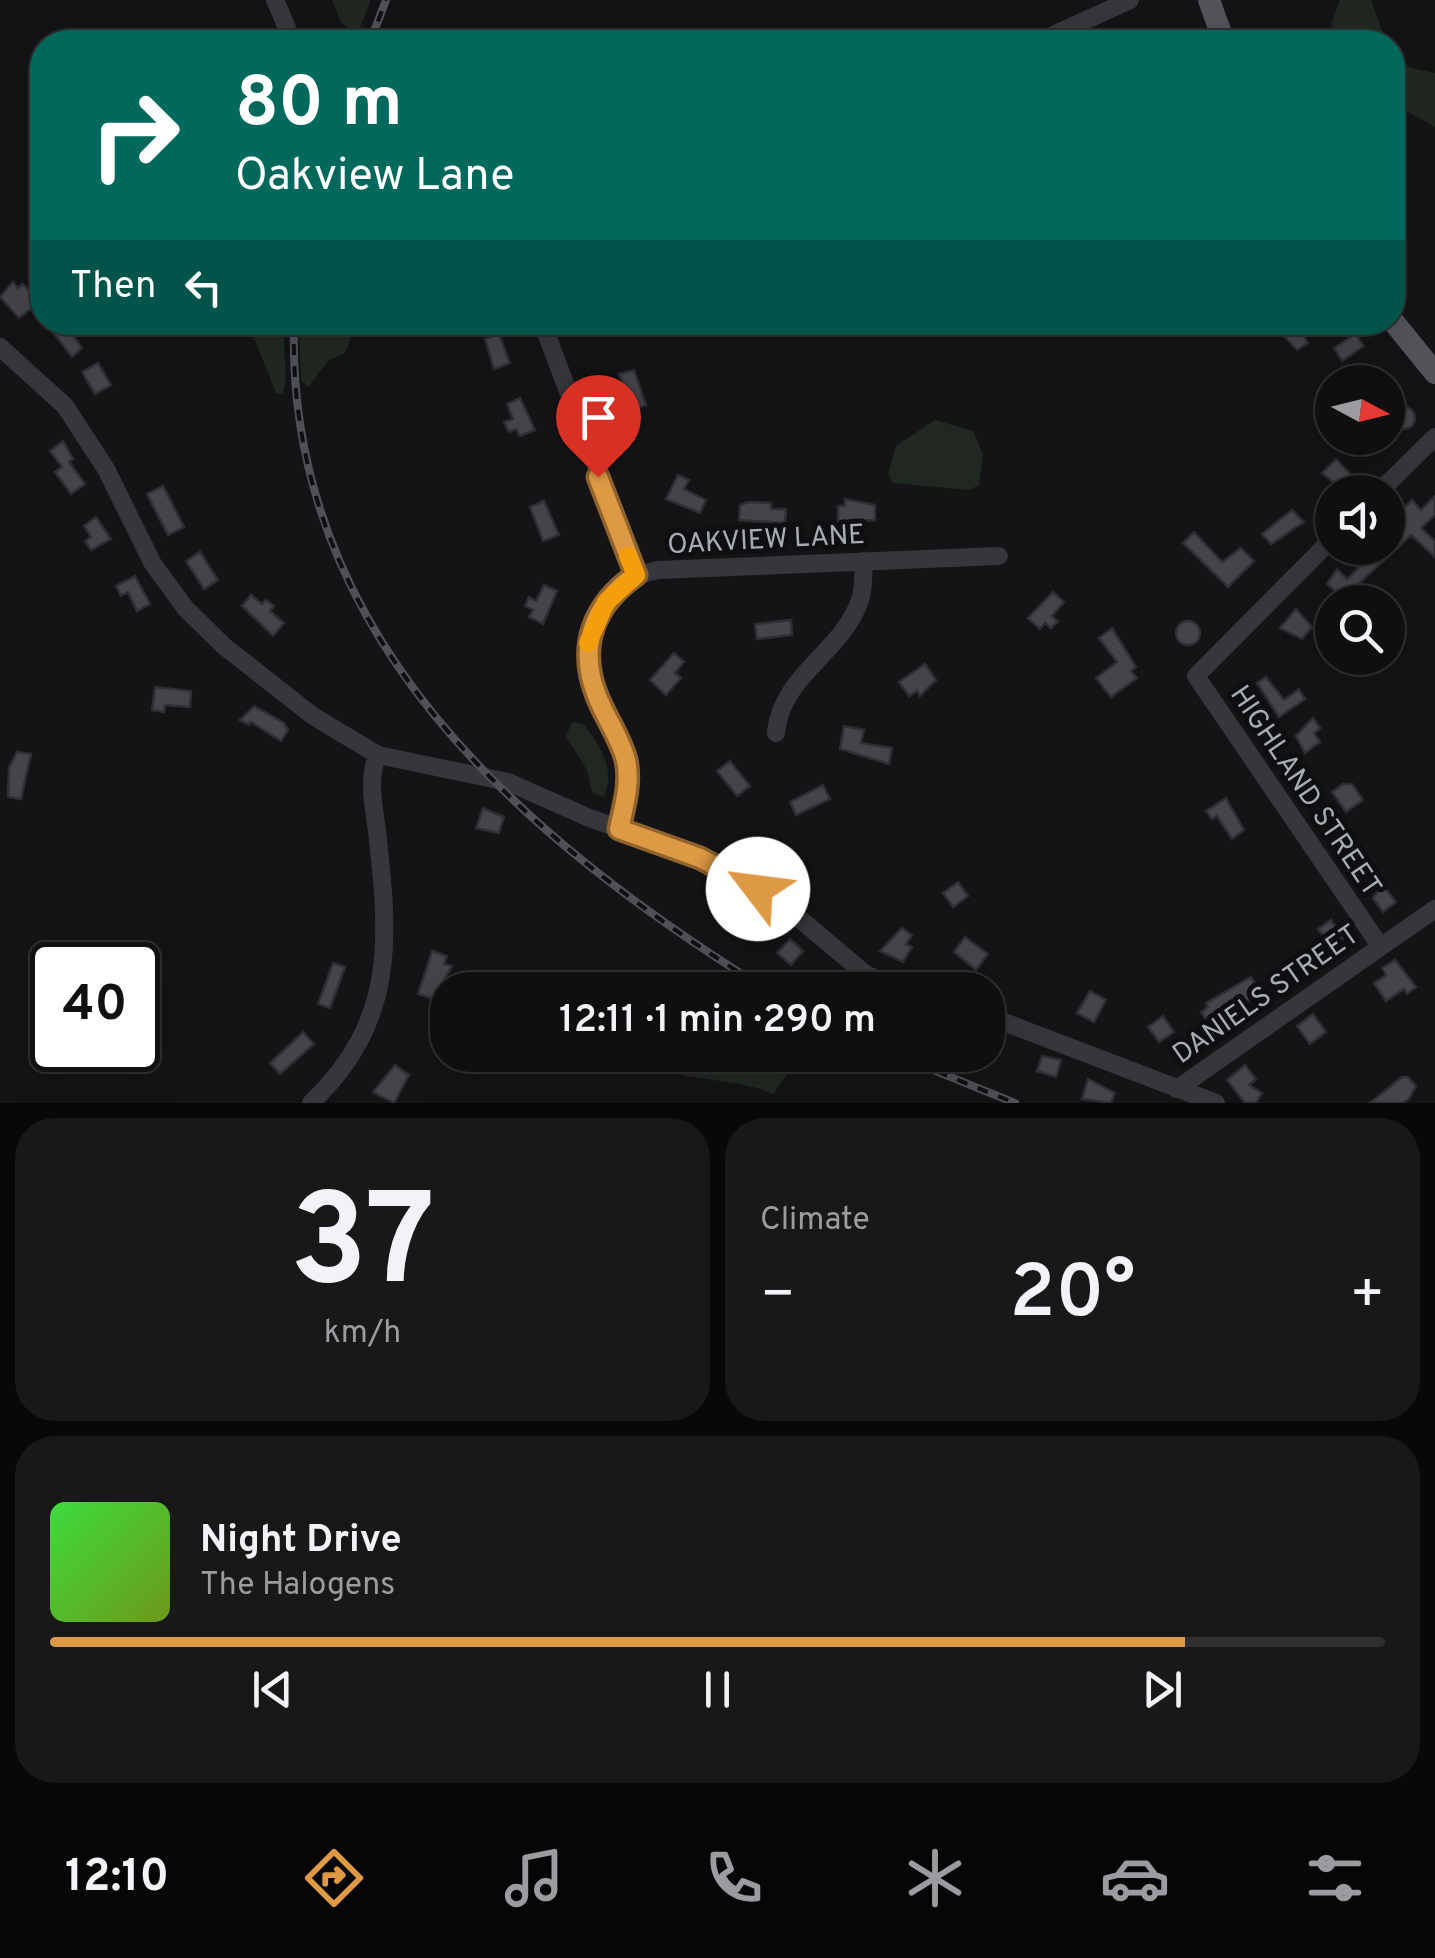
<!DOCTYPE html>
<meta charset="utf-8">
<style>
body{margin:0;font-family:Overpass,sans-serif;background:#181819;color:#f1f3f6;height:100vh;display:flex;flex-direction:column;font-size:38px;white-space:nowrap}
*{box-sizing:border-box;margin:0}
p{font-size:32px;color:#9b9c9f}
.icon{flex:none;width:55px;height:55px;fill:none;stroke:currentColor;stroke-width:2;stroke-linecap:round;stroke-linejoin:round}
.map{position:relative;height:1103px;overflow:hidden}
.drawer{display:flex;flex-direction:column;gap:15px;padding:15px;background:#080809;flex:1}
.drawer>*{flex:none}
.banner{position:absolute;left:30px;top:30px;width:1375px;height:305px;border-radius:40px;box-shadow:0 10px 40px #0002,0 0 0 2px #2f2f30;background:#00695c;color:#fff;overflow:hidden}
.needle{width:65px;rotate:97deg}
.tools{position:absolute;left:1315px;top:365px;display:grid;gap:20px}
.tools a{display:grid;place-items:center;width:90px;height:90px;border-radius:50%;background:#0f0f10;box-shadow:0 10px 40px #0002,0 0 0 2px #2f2f30;font-size:50px}
.speed{position:absolute;left:30px;top:942px;display:flex;gap:20px;font-size:50px;font-weight:700;text-align:center}
.speed>*{display:grid;place-content:center;width:130px;height:130px;border-radius:50%;background:#0f0f10;box-shadow:0 10px 40px #0002,0 0 0 2px #2f2f30;line-height:1}
.speed .limit{border:5px solid #111;border-radius:15px;background:#fff;color:#111}
.pin{position:absolute;display:grid;place-items:center;width:85px;height:85px;color:#fff;margin:-102px -42px;border-radius:50% 50% 50% 0;rotate:-45deg;box-shadow:0 0 10px #0007}
.pin .icon{rotate:45deg}
.me{position:absolute;width:110px;margin:-55px;rotate:300deg;stroke-linejoin:round;filter:drop-shadow(0 0 8px #0008)}
.turn{display:flex;align-items:center;gap:35px;height:210px;padding:0 40px;font-size:45px}
.turn .icon{width:130px;height:130px;stroke-width:2.5}
.turn b{display:block;font-size:70px;line-height:85px}
.then{display:flex;align-items:center;height:95px;padding:0 40px;background:#0003;gap:20px;font-size:38px}
.big{font-size:75px;font-weight:600;line-height:1.1}
.drawer .tile{flex:1;display:flex;flex-direction:column;justify-content:center;gap:15px;min-width:0;padding:0 35px;border-radius:40px;background:#181819}
.drawer .dial{align-items:center;gap:0}
.dial b{font-size:130px;line-height:1}
.song{display:flex;align-items:center;gap:30px}
.cover{width:120px;height:120px;border-radius:15px;background:linear-gradient(135deg,hsl(120 70% 55%),hsl(80 70% 35%))}
.played{height:10px;border-radius:5px;background:linear-gradient(90deg,#de9944 85%,#2f2f30 85%)}
.keys{display:flex;justify-content:space-around;direction:ltr}
.heat{display:flex;justify-content:space-between;align-items:center;font-size:55px;direction:ltr}
.drawer .tiles{flex:1;display:grid;gap:15px;grid-template-columns:1fr 1fr}
.tile:last-child{grid-column:span 2}
.trip{position:absolute;left:430px;top:972px;width:575px;height:100px;border-radius:40px;background:#0f0f10;box-shadow:0 10px 40px #0002,0 0 0 2px #2f2f30;font-weight:600;line-height:100px;text-align:center}
.dock{display:flex;height:160px;justify-content:space-around;align-items:center;background:#060606;color:#9b9c9f}
.dock .icon{width:70px;height:70px}
.dock .active{color:#de9944}
.dock b{font-size:45px;color:#f1f3f6}
.map>svg:first-child{display:block}
</style>
<div class="map">
<svg width="1435" height="1103" viewBox="0 0 1435 1103">
<rect width="100%" height="100%" fill="#141416"/>
<g fill="#212821">
<polygon points="332,0 371,0 357,35 341,22"/>
<polygon points="1340,0 1371,0 1386,42 1337,42 1331,24"/>
<polygon points="1393,52 1411,68 1435,73 1435,127 1396,105"/>
<polygon points="248,323 283,323 286,379 283,394 276,393"/>
<polygon points="299,323 346,323 350,340 345,353 328,361 308,387 301,380"/>
<polygon points="935,420 973,431 983,455 979,485 969,490 893,483 888,474 896,446"/>
<path d="M572,722l11,2c17,18 34,51 20,73l-11,-5 -5,-22 -21,-34z"/>
<path d="M632,1055h168l-27,39c-45,-20 -99,-9 -141,-39z"/>
</g>
<g fill="#434549" stroke="#2e2f32" stroke-width="2.5">
<polygon points="13,282 18,288 23,284 40,302 19,318 0,297"/>
<polygon points="45,322 61,322 65,327 71,322 77,330 72,334 82,348 72,357"/>
<polygon points="1296,324 1308,343 1297,350 1282,334"/>
<polygon points="499,334 510,363 494,369 485,339"/>
<polygon points="1355,334 1364,346 1342,361 1334,348"/>
<polygon points="98,363 111,385 95,394 82,372"/>
<polygon points="634,370 646,405 632,410 619,374"/>
<polygon points="520,398 535,430 520,436 516,429 509,432 504,422 513,419 507,404"/>
<circle cx="1404" cy="418" r="11"/>
<polygon points="63,441 73,459 69,462 85,484 71,494 55,472 62,467 50,451"/>
<polygon points="1336,459 1357,481 1345,492 1322,473"/>
<polygon points="678,475 689,480 684,489 706,500 700,513 666,499"/>
<polygon points="163,486 184,527 168,535 147,494"/>
<polygon points="1435,496 1435,515 1421,528 1435,541 1435,557 1411,535 1351,591 1355,595 1348,602 1327,584 1337,569 1347,579 1379,548 1388,548 1388,523 1412,500 1421,510"/>
<polygon points="845,499 875,505 875,520 838,522 838,506 845,506"/>
<polygon points="544,501 559,535 543,541 530,507"/>
<polygon points="749,502 771,503 771,509 786,509 785,523 739,520 740,505"/>
<polygon points="1292,510 1304,522 1271,544 1262,534"/>
<polygon points="96,517 111,539 91,550 85,541 91,537 84,526"/>
<polygon points="1194,532 1222,562 1241,548 1254,561 1228,587 1183,543"/>
<polygon points="200,552 218,580 204,589 186,561"/>
<polygon points="135,576 150,604 137,611 128,592 121,596 116,586"/>
<polygon points="544,585 557,591 543,624 529,617 533,610 525,606 529,597 536,601"/>
<polygon points="1053,592 1064,602 1052,616 1058,621 1051,628 1045,623 1040,629 1028,618"/>
<polygon points="251,595 262,604 266,600 274,606 270,611 284,623 273,636 242,606"/>
<polygon points="1296,609 1312,627 1302,639 1280,628"/>
<polygon points="791,620 792,635 757,639 755,624"/>
<circle cx="1188" cy="633" r="12"/>
<polygon points="1112,628 1136,667 1131,671 1137,678 1111,697 1096,678 1117,662 1099,638"/>
<polygon points="674,653 684,662 675,673 681,678 666,695 650,680"/>
<polygon points="925,664 936,680 920,696 917,691 909,696 899,682"/>
<polygon points="1266,677 1284,700 1299,689 1305,699 1279,717 1257,683"/>
<polygon points="155,687 191,691 190,707 165,705 164,712 152,710"/>
<polygon points="254,706 284,723 288,730 281,741 251,722 249,725 240,720"/>
<polygon points="1313,718 1320,728 1314,733 1320,742 1305,753 1296,736"/>
<polygon points="844,726 864,730 861,743 892,748 889,764 840,749"/>
<polygon points="17,752 31,754 21,799 8,797 9,768"/>
<polygon points="730,761 750,786 737,796 717,771"/>
<polygon points="1343,784 1352,784 1363,800 1346,812 1332,792"/>
<polygon points="823,785 830,799 796,815 790,802"/>
<polygon points="1226,798 1244,830 1232,839 1217,816 1212,819 1206,811"/>
<polygon points="483,808 504,817 499,833 476,828"/>
<polygon points="958,882 968,896 953,907 943,893"/>
<polygon points="1383,885 1396,902 1383,912 1373,898"/>
<polygon points="718,892 725,898 729,892 738,899 729,910 724,906 719,912 709,904"/>
<polygon points="1331,920 1344,938 1331,946 1318,929"/>
<polygon points="902,928 912,935 906,944 912,947 903,962 880,951"/>
<polygon points="965,937 988,954 976,970 954,952"/>
<polygon points="790,939 803,951 791,965 777,953"/>
<polygon points="432,951 447,956 444,964 452,966 433,999 418,994"/>
<polygon points="1395,960 1416,987 1407,994 1404,989 1386,1001 1374,983 1386,975 1382,968"/>
<polygon points="333,963 345,967 330,1008 318,1004"/>
<polygon points="1251,977 1262,993 1208,1022 1201,1012 1208,1007 1206,1003"/>
<polygon points="1090,991 1106,1000 1094,1022 1077,1013"/>
<polygon points="1313,1014 1326,1032 1310,1044 1297,1026"/>
<polygon points="1163,1016 1174,1032 1159,1042 1148,1027"/>
<polygon points="303,1032 314,1044 280,1074 270,1063"/>
<polygon points="1042,1056 1061,1060 1056,1077 1037,1071"/>
<polygon points="395,1065 409,1075 394,1103 373,1092"/>
<polygon points="1245,1065 1256,1079 1249,1085 1262,1093 1256,1103 1245,1103 1227,1080"/>
<polygon points="1402,1077 1408,1077 1416,1086 1409,1099 1403,1103 1370,1103"/>
<polygon points="1088,1079 1115,1093 1111,1103 1082,1099"/>
</g>
<g fill="none" stroke-linecap="round" stroke-linejoin="round">
<g stroke="#36373a" stroke-width="18">
<polyline points="275,0 287,28"/>
<polyline points="1038,42 1130,0"/>
<polyline points="542,322 637,575"/>
<polyline points="0,347 65,406 106,469 153,564 186,609 225,647 313,716 378,755 508,782 587,817 701,858 787,908 864,973 896,990"/>
<polyline points="1379,492 1435,437"/>
<polyline points="1332,539 1196,676 1380,946"/>
<path d="M776,733c5,-58 66,-80 84,-133 4,-12 3,-26 4,-39"/>
<path d="M619,829c5,-23 12,-46 7,-69 -13,-55 -60,-96 -23,-153 14,-22 31,-32 55,-37l341,-14"/>
<polyline points="988,1016 1216,1103"/>
<polyline points="1177,1089 1435,909"/>
<path d="M311,1103c86,-82 78,-165 66,-272 -3,-24 -10,-54 1,-76"/>
</g>
<g stroke="#525459" stroke-width="22">
<polyline points="1209,0 1224,42"/>
<polyline points="1392,320 1435,373"/>
</g>
<defs>
<g id="rail">
<polyline points="370,42 386,0"/>
<path d="M294,322c-9,314 229,516 473,668"/>
<polyline points="896,1055 1015,1103"/>
</g>
</defs>
<use href="#rail" stroke="#4f5155" stroke-width="8"/>
<use href="#rail" stroke="#0f0f11" stroke-width="4" stroke-dasharray="11" stroke-linecap="butt"/>
</g>
<g fill="none" stroke-linecap="round" stroke-linejoin="round">
<defs>
<path id="route" d="M598,477l38,98c-42,29 -59,71 -39,121 8,21 23,41 29,64 5,23 -2,46 -7,69l81,29 58,31"/>
</defs>
<use href="#route" stroke="#90632c" stroke-width="25"/>
<use href="#route" stroke="#de9944" stroke-width="18"/>
<polyline stroke="#f59e0b" stroke-width="18" points="588,643 606,602 636,575 628,556"/>
</g>
<g text-anchor="middle" stroke-width="10" stroke-linejoin="round" paint-order="stroke">
<g font-size="28" fill="#a7adb5" stroke="#0f0f11">
<text transform="translate(766 538) rotate(-3)" y="10">OAKVIEW LANE</text>
<text transform="translate(1307 790) rotate(56)" y="10">HIGHLAND STREET</text>
<text transform="translate(1265 993) rotate(-35)" y="10">DANIELS STREET</text>
</g>
</g>
</svg>
<div class="tools">
<a><svg class="needle" viewBox="-14 -14 28 28"><path d="M0-13l5 13h-10z" fill="#e53935"/><path d="M0 13l5-13h-10z" fill="#9b9c9f"/></svg></a>
<a><svg class="icon" aria-label="sound" viewBox="0 0 24 24"><path d="M4 9h4l5-4v14l-5-4H4zM17 9q2 3 0 6"/></svg></a>
<a><svg class="icon" aria-label="search" viewBox="0 0 24 24"><circle cx="10" cy="10" r="6"/><path d="M15 15l6 6"/></svg></a>
</div>
<div class="speed"><div class="limit">40</div></div>
<div class="pin" style="left:598px;top:477px;background:#d93025"><svg class="icon" aria-label="arrive" viewBox="0 0 24 24"><path d="M6 21V4h12l-3 4 3 4H6"/></svg></div>
<svg class="me" style="left:758px;top:889px" viewBox="-20 -20 40 40"><circle r="19" fill="#fff"/><path d="M0-13L10 11 0 6-10 11z" fill="#de9944"/></svg>
<div class="trip">12:11 · 1 min · 290 m</div>
<div class="banner">
<div class="turn"><svg class="icon" aria-label="right" viewBox="0 0 24 24"><path d="M7 20v-9h11M14 6l5 5-5 5"/></svg><div><b>80 m</b>Oakview Lane</div></div>
<div class="then">Then<svg class="icon" aria-label="left" viewBox="0 0 24 24"><path d="M17 20v-9H6M10 6l-5 5 5 5"/></svg></div>
</div>
</div>
<section class="drawer">
<div class="tiles">
<div class="tile dial"><b>37</b><p>km/h</p></div>
<div class="tile"><p>Climate</p>
<div class="heat"><a>−</a><b class="big">20°</b><a>+</a></div>
</div>
<div class="tile">
<div class="song"><i class="cover"></i><div><b>Night Drive</b><p>The Halogens</p></div></div>
<div class="played"></div>
<div class="keys"><svg class="icon" aria-label="previous" viewBox="0 0 24 24"><path d="M18 5L8 12l10 7zM5 5v14"/></svg><svg class="icon" aria-label="pause" viewBox="0 0 24 24"><path d="M8 5v14M16 5v14"/></svg><svg class="icon" aria-label="next" viewBox="0 0 24 24"><path d="M6 5l10 7-10 7zM19 5v14"/></svg></div>
</div>
</div>
</section>
<nav class="dock">
<b>12:10</b>
<svg class="icon active" aria-label="directions" viewBox="0 0 24 24"><path d="M12 3l9 9-9 9-9-9zM9 14v-3h6M13 9l2 2-2 2"/></svg>
<svg class="icon" aria-label="music" viewBox="0 0 24 24"><path d="M9 18V5l10-2v13"/><circle cx="6" cy="18" r="3"/><circle cx="16" cy="16" r="3"/></svg>
<svg class="icon" aria-label="phone" viewBox="0 0 24 24"><path d="M5 4h4l2 5-3 2q2 4 5 5l2-3 5 2v4C11 20 4 13 5 4z"/></svg>
<svg class="icon" aria-label="climate" viewBox="0 0 24 24"><path d="M12 3v18M4 7l16 10M4 17L20 7"/></svg>
<svg class="icon" aria-label="car" viewBox="0 0 24 24"><path d="M5 17H2v-5l4-1 3-4h7l3 4 3 1v5h-3M9 17h6M6 11h13"/><circle cx="7" cy="17" r="2"/><circle cx="17" cy="17" r="2"/></svg>
<svg class="icon" aria-label="filters" viewBox="0 0 24 24"><path d="M4 7h16M4 17h16"/><circle cx="9" cy="7" r="2"/><circle cx="15" cy="17" r="2"/></svg>
</nav>
